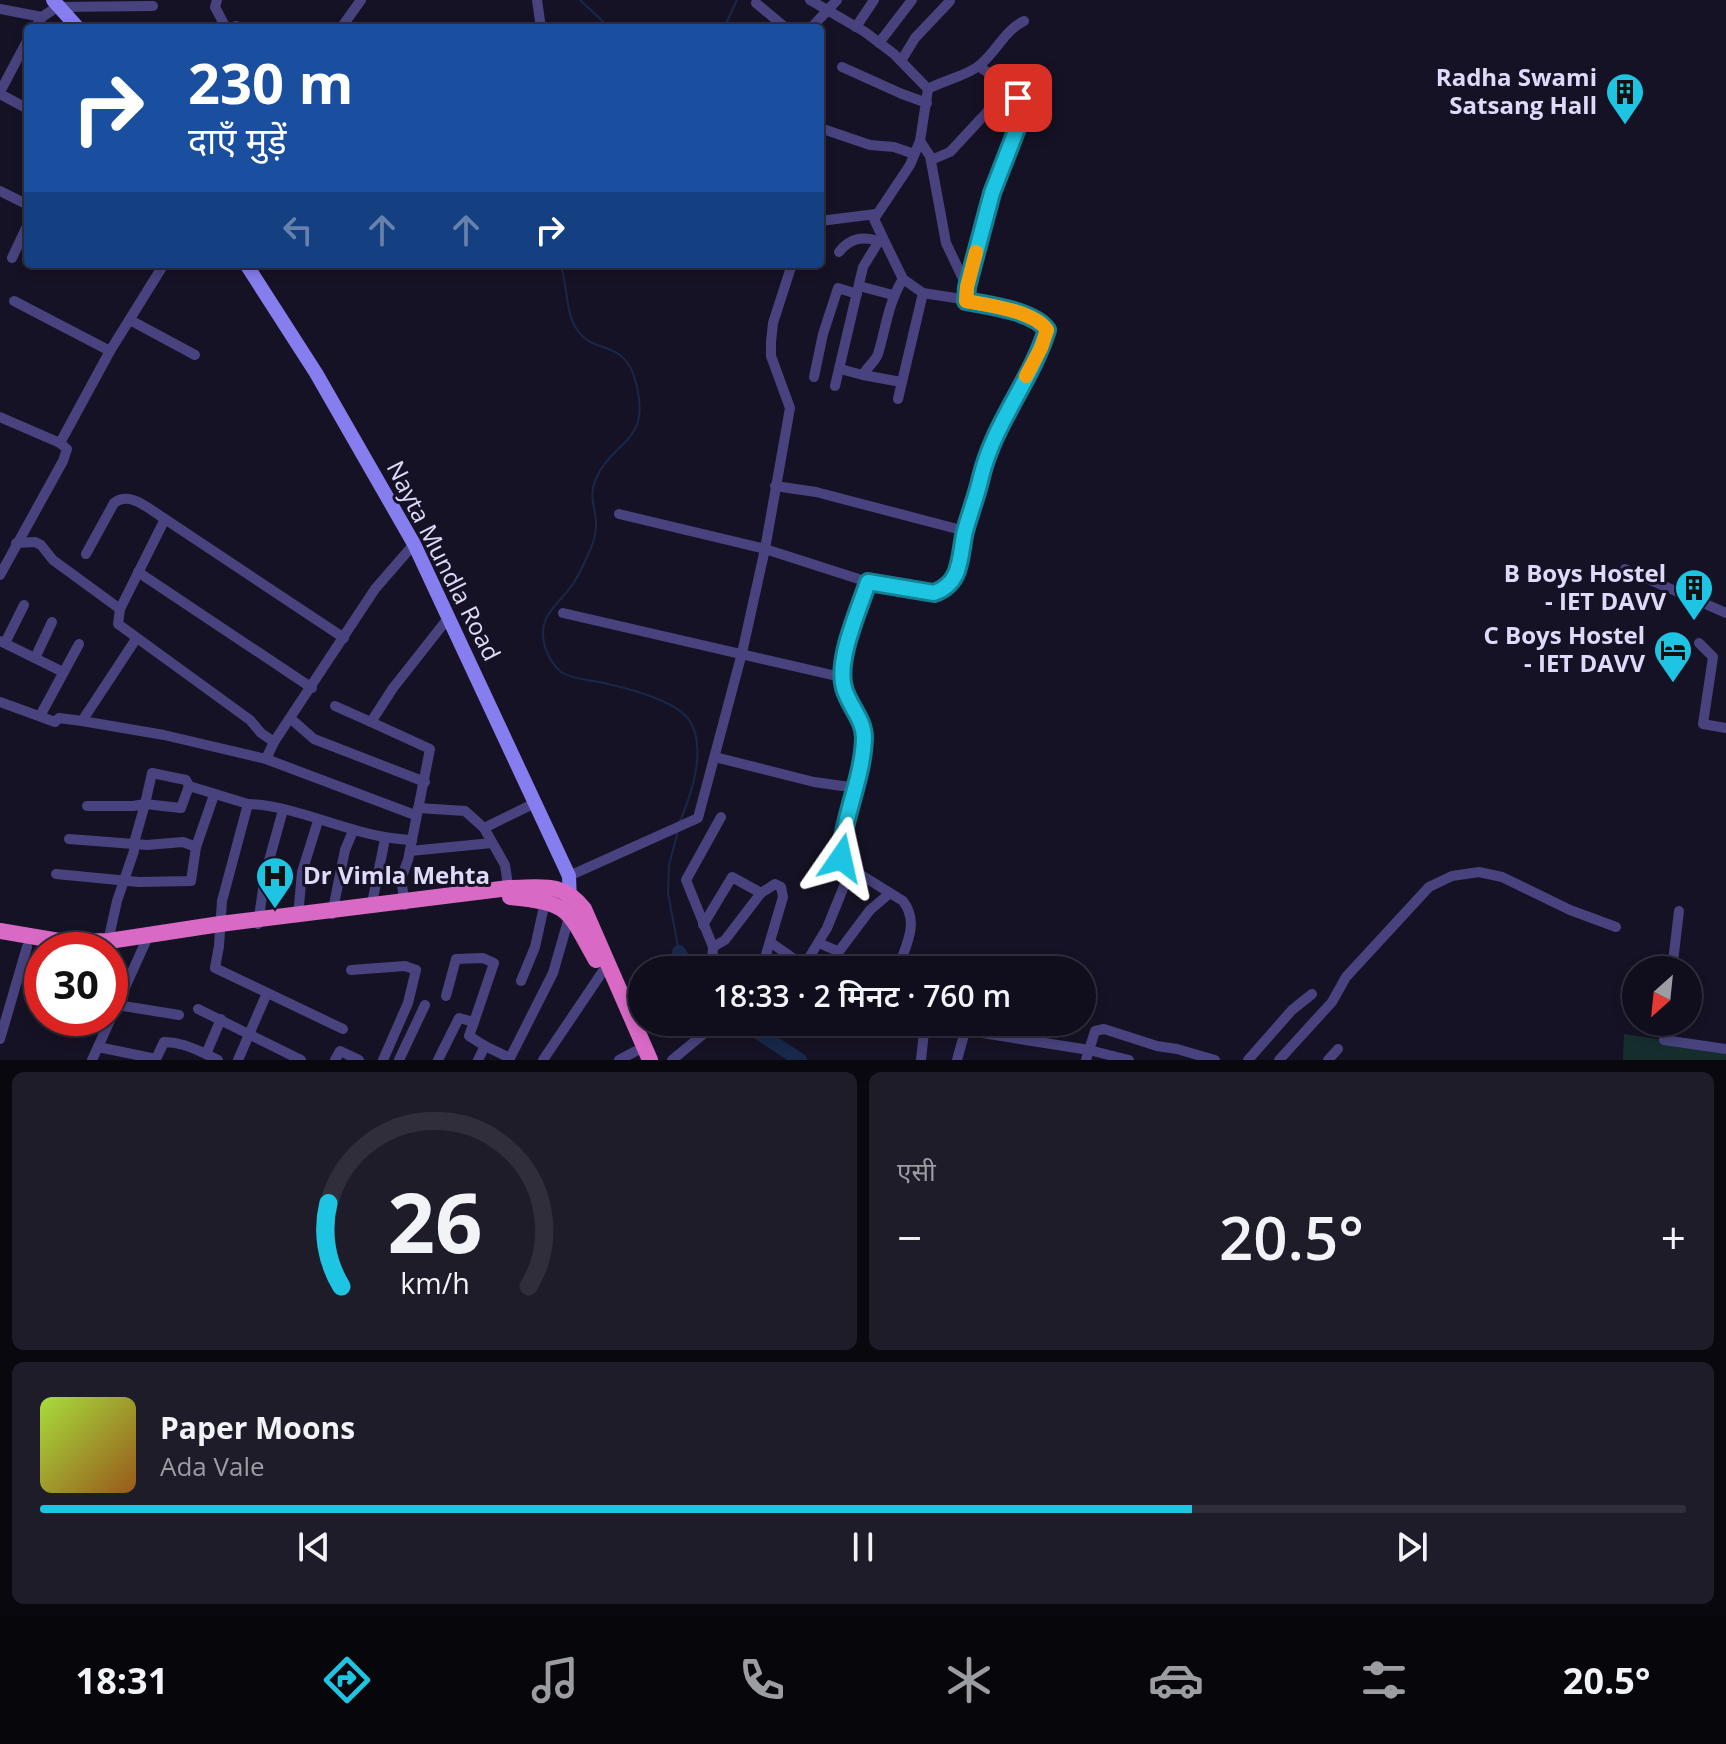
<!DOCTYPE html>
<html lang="hi">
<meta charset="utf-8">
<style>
body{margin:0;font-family:"Open Sans","Noto Sans Devanagari",sans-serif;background:#1e1c29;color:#f1f3f6;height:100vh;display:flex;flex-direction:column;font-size:30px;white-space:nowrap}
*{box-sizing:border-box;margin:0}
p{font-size:26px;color:#9c9ca3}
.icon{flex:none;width:44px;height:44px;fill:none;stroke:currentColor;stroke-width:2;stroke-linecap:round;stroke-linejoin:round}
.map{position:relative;height:1060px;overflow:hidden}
.panel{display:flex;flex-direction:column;gap:12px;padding:12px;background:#09080f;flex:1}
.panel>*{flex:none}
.top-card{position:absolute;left:24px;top:24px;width:800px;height:244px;border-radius:8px;box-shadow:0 4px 12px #0003,0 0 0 2px #302e3b;background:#1a4fa0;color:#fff;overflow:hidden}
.needle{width:52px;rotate:207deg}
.buttons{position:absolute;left:1622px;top:956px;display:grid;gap:16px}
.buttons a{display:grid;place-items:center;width:80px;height:80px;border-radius:50%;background:#100e1c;box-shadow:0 4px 12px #0003,0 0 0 2px #302e3b;font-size:40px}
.speed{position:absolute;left:24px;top:932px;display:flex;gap:16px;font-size:40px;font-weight:700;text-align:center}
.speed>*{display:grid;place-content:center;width:104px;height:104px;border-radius:50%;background:#100e1c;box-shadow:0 4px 12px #0003,0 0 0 2px #302e3b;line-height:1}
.speed .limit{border:12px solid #d22;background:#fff;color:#111}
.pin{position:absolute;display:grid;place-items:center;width:68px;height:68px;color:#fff;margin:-34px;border-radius:16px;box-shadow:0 4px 12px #0006}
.me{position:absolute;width:88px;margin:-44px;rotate:11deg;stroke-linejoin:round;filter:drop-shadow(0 0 6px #0008)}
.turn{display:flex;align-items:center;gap:28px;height:168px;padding:0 32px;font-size:36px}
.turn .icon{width:104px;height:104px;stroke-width:2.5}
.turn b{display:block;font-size:56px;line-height:68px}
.lanes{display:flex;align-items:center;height:76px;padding:0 32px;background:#0003;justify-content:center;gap:40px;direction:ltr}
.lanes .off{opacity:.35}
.big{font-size:60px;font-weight:600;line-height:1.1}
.panel .tile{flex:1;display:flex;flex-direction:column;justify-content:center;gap:12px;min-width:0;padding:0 28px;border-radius:12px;background:#1e1c29}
.panel .dial{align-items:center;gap:0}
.dial svg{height:208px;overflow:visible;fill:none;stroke:#302e3b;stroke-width:7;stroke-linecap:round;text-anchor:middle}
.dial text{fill:#f1f3f6;stroke:none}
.song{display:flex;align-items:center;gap:24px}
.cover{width:96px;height:96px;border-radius:12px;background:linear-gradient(135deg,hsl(80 70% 55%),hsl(30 70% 35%))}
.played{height:8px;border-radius:4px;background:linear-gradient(90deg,#1ec5e2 70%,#302e3b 70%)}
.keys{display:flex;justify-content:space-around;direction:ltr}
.heat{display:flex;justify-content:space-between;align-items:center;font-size:44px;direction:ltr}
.panel .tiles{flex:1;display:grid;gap:12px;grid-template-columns:1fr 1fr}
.tile:last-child{grid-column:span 2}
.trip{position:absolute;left:628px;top:956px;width:468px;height:80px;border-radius:40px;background:#100e1c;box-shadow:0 4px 12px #0003,0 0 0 2px #302e3b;font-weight:600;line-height:80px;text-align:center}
.menu{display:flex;height:128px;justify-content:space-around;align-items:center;background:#06060b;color:#9c9ca3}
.menu .icon{width:56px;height:56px}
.menu .current{color:#1ec5e2}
.menu b{font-size:36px;color:#f1f3f6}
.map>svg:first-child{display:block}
</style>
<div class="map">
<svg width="1726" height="1060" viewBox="0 0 1726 1060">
<rect width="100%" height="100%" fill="#161225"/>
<polygon fill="#162d2e" points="1624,1034 1726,1049 1726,1060 1623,1060"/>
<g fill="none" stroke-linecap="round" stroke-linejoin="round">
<g stroke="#17284a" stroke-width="2">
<polyline points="580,0 610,28"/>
<polyline points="724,28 737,0"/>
<path d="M560,264c8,20 5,47 16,64 18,30 50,7 61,59 13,58 -25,52 -42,94 -6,14 0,27 1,41 1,13 -4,25 -9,35 -4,9 -9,19 -14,27 -15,22 -37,31 -28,63 2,8 10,20 16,25 12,8 33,8 47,12 22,5 69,17 82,37 17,29 2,72 -10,100"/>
<polyline points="678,831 669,865 668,893 679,952"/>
</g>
<g stroke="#17284a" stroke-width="14">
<polyline points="679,952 689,970"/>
<polyline points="742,1022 800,1060"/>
</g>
<g stroke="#48437e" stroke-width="10">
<polyline points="217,0 215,7 226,28"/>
<polyline points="537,0 541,28"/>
<polyline points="810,0 865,32 894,54 928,89 920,141 910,165 874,219 882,236 863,267 835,386"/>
<polyline points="756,3 786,28"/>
<polyline points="0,9 42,17"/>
<polyline points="856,27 874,0"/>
<polyline points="35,28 42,17 57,7 153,6"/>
<polyline points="228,28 236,26 244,28"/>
<polyline points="341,28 361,0"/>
<polyline points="811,28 837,0"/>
<polyline points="879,43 912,0"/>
<polyline points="901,61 915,38 950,1"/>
<polyline points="842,67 902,94 927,103"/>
<path d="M928,89c16,-9 39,-13 52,-24 17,-14 24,-34 44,-44"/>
<polyline points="0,92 28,39"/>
<polyline points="0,94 28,109"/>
<polyline points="820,128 870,145 894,147 914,154"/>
<polyline points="920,141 930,156 946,243 967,287"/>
<polyline points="931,160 950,152 989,110"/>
<polyline points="0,191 28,205"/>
<polyline points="820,221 876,214"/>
<polyline points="882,236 903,279 923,293 898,399"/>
<path d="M839,252c11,-14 23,-16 40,-11"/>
<polyline points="12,258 28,224"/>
<polyline points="859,286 893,295"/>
<polyline points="14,301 110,351"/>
<path d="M966,301l1,-14 25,-94 31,-80c-1,-21 -29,-35 -44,-47"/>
<polyline points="130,320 195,355"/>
<polyline points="840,369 863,375"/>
<polyline points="814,377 823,334 838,288 857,294"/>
<path d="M901,382l-38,-7c4,-8 12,-13 15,-21 8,-26 10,-51 25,-75"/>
<polyline points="0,417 60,443 110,351 164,264"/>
<path d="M775,486l41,6 149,39 31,-101 45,-82 6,-18c-16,-24 -95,-32 -124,-37"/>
<polyline points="16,543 35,542 41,545 53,560 120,609"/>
<path d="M86,554l28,-51c16,-13 36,7 51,16"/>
<polyline points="1625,569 1726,613"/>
<polyline points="138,572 312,688"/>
<polyline points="0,575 63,461 67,449 60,443"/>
<path d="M868,582l66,11c27,-10 27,-37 31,-62"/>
<polyline points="563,613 841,677 843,660 868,582 765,549 619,514"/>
<polyline points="136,639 82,721 164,735 266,759 274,742 375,589 414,544"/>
<polyline points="0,641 63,672"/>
<polyline points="5,643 24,605"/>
<polyline points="1699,643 1713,657 1703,724 1726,728"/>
<polyline points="35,658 52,622"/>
<polyline points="841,677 848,701 862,723 864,737 857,788"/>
<polyline points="0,702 55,722 59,718 82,721"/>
<polyline points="335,706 371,722 393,688 449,617"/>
<polyline points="40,716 79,644"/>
<polyline points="290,718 314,739 425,782"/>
<polyline points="371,722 430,749 408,860 401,879 405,905"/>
<polyline points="274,742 261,733 250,720 118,624 120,609 165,519 344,638"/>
<path d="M715,757l99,25 43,6 -16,70 4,7 58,36c16,21 4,42 -4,65l2,4"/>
<polyline points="266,759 415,815"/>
<polyline points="189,786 186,780 152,773 145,804 181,808 189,786 248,804"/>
<polyline points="87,806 133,806 145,804 134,843 134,851 117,901 107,946"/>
<polyline points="418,808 465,811 484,828 505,865 509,892"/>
<polyline points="484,828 535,803"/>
<polyline points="69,839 147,845 183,842 196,847"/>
<polyline points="410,851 492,843"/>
<polyline points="56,874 139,882 191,881 196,847 214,795"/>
<polyline points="569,876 698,818 742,653 765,549 790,408 771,356 771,342 773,323 792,264"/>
<polyline points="371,908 385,839"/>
<polyline points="332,914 345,850 353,831"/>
<polyline points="298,916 302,872 318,821"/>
<polyline points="258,924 265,875 283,810"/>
<polyline points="703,925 732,877 761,893"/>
<polyline points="770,942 800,963 807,961 827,928 851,869"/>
<polyline points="819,943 835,950 840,950 870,910 890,893"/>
<polyline points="713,947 725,940 761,893 775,884 781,887 783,897 765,958 767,970"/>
<polyline points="351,970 405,966 416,970 408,1003 383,1060"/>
<polyline points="718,970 712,961 713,947 686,880 721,817"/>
<polyline points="1672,970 1679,911"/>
<polyline points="521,981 535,947 545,902"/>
<polyline points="117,1005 179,1015"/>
<polyline points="198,1009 301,1060"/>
<polyline points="474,1022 469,1036 485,1046"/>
<polyline points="1666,1022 1664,1040 1726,1049"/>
<polyline points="926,1024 1089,1050 1129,1060"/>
<path d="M343,1029l-128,-61 4,-22 3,-45 26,-97c55,2 105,34 164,36"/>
<polyline points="0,1039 27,947"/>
<path d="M98,1047l58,12 8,-17c16,0 28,6 42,12l15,-35"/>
<polyline points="206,1054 218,1060"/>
<polyline points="92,1060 147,939"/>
<polyline points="238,1060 267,993"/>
<polyline points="335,1060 340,1051 359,1060"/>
<polyline points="399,1060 425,1005"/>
<polyline points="438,1060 459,1018 474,1022 494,963 483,958 456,959 446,996"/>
<polyline points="478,1060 485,1046 510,1058 553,973 570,914"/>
<polyline points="543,1060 603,971"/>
<polyline points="619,1060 636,1051"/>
<polyline points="672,1060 718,1022"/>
<polyline points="921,1060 925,1022"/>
<polyline points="957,1060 965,1031"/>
<polyline points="1086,1060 1095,1031 1104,1029 1157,1046 1177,1049 1215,1060"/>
<polyline points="1248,1060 1292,1010 1312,994"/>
<polyline points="1279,1060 1332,1002 1346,977 1429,887 1452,876 1479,872 1502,877 1570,910 1616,927"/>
<polyline points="1328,1060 1338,1049"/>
</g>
<g stroke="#867def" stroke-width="14">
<polyline points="53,0 78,28"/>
<polyline points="246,264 316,373 414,544 569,876 570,902"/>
</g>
<g stroke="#d86ac6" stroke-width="16">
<path d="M510,897c61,6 57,12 86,63"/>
<path d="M0,931l65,11 44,-1 111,-17 289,-36c33,0 53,-7 75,21l66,151"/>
</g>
</g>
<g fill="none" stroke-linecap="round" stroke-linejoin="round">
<defs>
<path id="route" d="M841,858c1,-40 22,-79 23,-120 0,-19 -15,-32 -20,-50 -8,-29 15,-78 24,-106l66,11c29,-10 25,-37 31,-62 5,-18 12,-36 16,-54 13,-54 50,-96 66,-147 -13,-19 -59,-25 -81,-29l1,-14 25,-94 31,-80v-8l-5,-7"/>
</defs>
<use href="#route" stroke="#148093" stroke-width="20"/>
<use href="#route" stroke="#1ec5e2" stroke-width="14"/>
<path stroke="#f59e0b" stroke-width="14" d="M976,252l-9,35 -1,14c22,4 68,10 81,29l-6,18 -15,28"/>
</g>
<defs>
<symbol id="building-pin" viewBox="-11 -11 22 30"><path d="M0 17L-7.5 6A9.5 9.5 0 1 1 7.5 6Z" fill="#1ec5e2" stroke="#161225"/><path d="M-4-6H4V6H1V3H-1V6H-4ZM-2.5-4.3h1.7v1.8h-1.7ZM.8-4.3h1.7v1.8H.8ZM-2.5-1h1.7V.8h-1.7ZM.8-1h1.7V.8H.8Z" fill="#111"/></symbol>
<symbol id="hotel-pin" viewBox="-11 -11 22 30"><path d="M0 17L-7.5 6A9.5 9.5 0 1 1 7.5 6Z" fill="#1ec5e2" stroke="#161225"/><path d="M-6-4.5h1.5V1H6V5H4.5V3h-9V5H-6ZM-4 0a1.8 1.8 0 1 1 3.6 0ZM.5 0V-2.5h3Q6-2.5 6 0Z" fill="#111"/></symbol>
<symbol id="hospital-pin" viewBox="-11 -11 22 30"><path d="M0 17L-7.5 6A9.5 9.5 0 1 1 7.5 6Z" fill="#1ec5e2" stroke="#161225"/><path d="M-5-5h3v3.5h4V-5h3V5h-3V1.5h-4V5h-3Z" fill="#111"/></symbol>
</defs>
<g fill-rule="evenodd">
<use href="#building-pin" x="1603" y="70" width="44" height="60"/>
<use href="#building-pin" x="1672" y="566" width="44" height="60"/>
<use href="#hotel-pin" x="1651" y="628" width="44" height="60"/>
<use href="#hospital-pin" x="253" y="854" width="44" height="60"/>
</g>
<g text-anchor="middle" stroke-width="6" stroke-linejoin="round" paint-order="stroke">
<g font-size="24" font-weight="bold" fill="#e0dafa" stroke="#161225" text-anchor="end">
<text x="1597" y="86">Radha Swami<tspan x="1597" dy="28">Satsang Hall</tspan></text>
<text x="1666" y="582">B Boys Hostel<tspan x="1666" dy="28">- IET DAVV</tspan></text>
<text x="1645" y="644">C Boys Hostel<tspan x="1645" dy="28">- IET DAVV</tspan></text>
<text x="303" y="884" text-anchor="start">Dr Vimla Mehta</text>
</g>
<g font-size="24" fill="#e0dafa" stroke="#161225">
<text transform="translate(443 561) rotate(63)" y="8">Nayta Mundla Road</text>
</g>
</g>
</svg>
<div class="buttons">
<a><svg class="needle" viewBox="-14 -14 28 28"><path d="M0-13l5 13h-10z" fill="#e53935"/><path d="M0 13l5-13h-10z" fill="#9c9ca3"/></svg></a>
</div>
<div class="speed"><div class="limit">30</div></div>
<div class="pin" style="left:1018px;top:98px;background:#d93025"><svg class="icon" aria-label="arrive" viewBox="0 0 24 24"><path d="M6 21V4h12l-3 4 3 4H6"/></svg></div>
<svg class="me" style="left:841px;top:858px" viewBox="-20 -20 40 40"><path d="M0-17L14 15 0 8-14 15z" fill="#1ec5e2" stroke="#fff" stroke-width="4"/></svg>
<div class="trip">18:33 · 2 मिनट · 760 m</div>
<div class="top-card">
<div class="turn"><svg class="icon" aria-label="right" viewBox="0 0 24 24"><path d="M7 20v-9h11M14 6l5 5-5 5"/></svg><div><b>230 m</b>दाएँ मुड़ें</div></div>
<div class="lanes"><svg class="icon off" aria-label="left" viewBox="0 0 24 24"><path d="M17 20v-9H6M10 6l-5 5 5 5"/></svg><svg class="icon off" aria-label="ahead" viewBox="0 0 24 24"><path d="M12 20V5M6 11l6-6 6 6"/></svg><svg class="icon off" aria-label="ahead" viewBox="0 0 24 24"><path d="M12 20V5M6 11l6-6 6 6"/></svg><svg class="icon" aria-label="right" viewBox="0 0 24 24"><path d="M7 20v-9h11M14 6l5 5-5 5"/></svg></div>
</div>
</div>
<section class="panel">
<div class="tiles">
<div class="tile dial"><svg viewBox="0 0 100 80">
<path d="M14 69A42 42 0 1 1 86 69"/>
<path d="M14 69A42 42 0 0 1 9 37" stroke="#1ec5e2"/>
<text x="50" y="56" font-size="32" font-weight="700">26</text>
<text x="50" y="72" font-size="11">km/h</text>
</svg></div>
<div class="tile"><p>एसी</p>
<div class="heat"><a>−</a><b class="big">20.5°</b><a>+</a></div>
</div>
<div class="tile">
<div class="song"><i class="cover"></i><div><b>Paper Moons</b><p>Ada Vale</p></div></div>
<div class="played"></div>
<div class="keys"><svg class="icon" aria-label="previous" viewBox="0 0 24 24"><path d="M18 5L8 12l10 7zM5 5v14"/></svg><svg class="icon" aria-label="pause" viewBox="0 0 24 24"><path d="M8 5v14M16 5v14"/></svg><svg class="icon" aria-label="next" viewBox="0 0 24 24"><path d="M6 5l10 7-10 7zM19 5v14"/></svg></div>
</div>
</div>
</section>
<nav class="menu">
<b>18:31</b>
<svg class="icon current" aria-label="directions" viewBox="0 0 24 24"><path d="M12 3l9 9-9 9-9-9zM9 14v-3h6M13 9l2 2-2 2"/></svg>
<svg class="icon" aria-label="music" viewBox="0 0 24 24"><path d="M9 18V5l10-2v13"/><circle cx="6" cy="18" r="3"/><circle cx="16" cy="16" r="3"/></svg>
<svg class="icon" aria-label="phone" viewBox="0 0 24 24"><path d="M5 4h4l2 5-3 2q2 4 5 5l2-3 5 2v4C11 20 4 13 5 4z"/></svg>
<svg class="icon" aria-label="climate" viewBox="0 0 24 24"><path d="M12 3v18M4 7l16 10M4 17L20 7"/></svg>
<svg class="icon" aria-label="car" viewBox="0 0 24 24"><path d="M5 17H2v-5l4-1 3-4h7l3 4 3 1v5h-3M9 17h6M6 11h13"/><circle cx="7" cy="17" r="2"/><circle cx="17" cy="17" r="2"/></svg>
<svg class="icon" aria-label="filters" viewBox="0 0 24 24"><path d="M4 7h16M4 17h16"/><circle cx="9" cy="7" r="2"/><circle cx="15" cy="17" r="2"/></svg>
<b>20.5°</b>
</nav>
